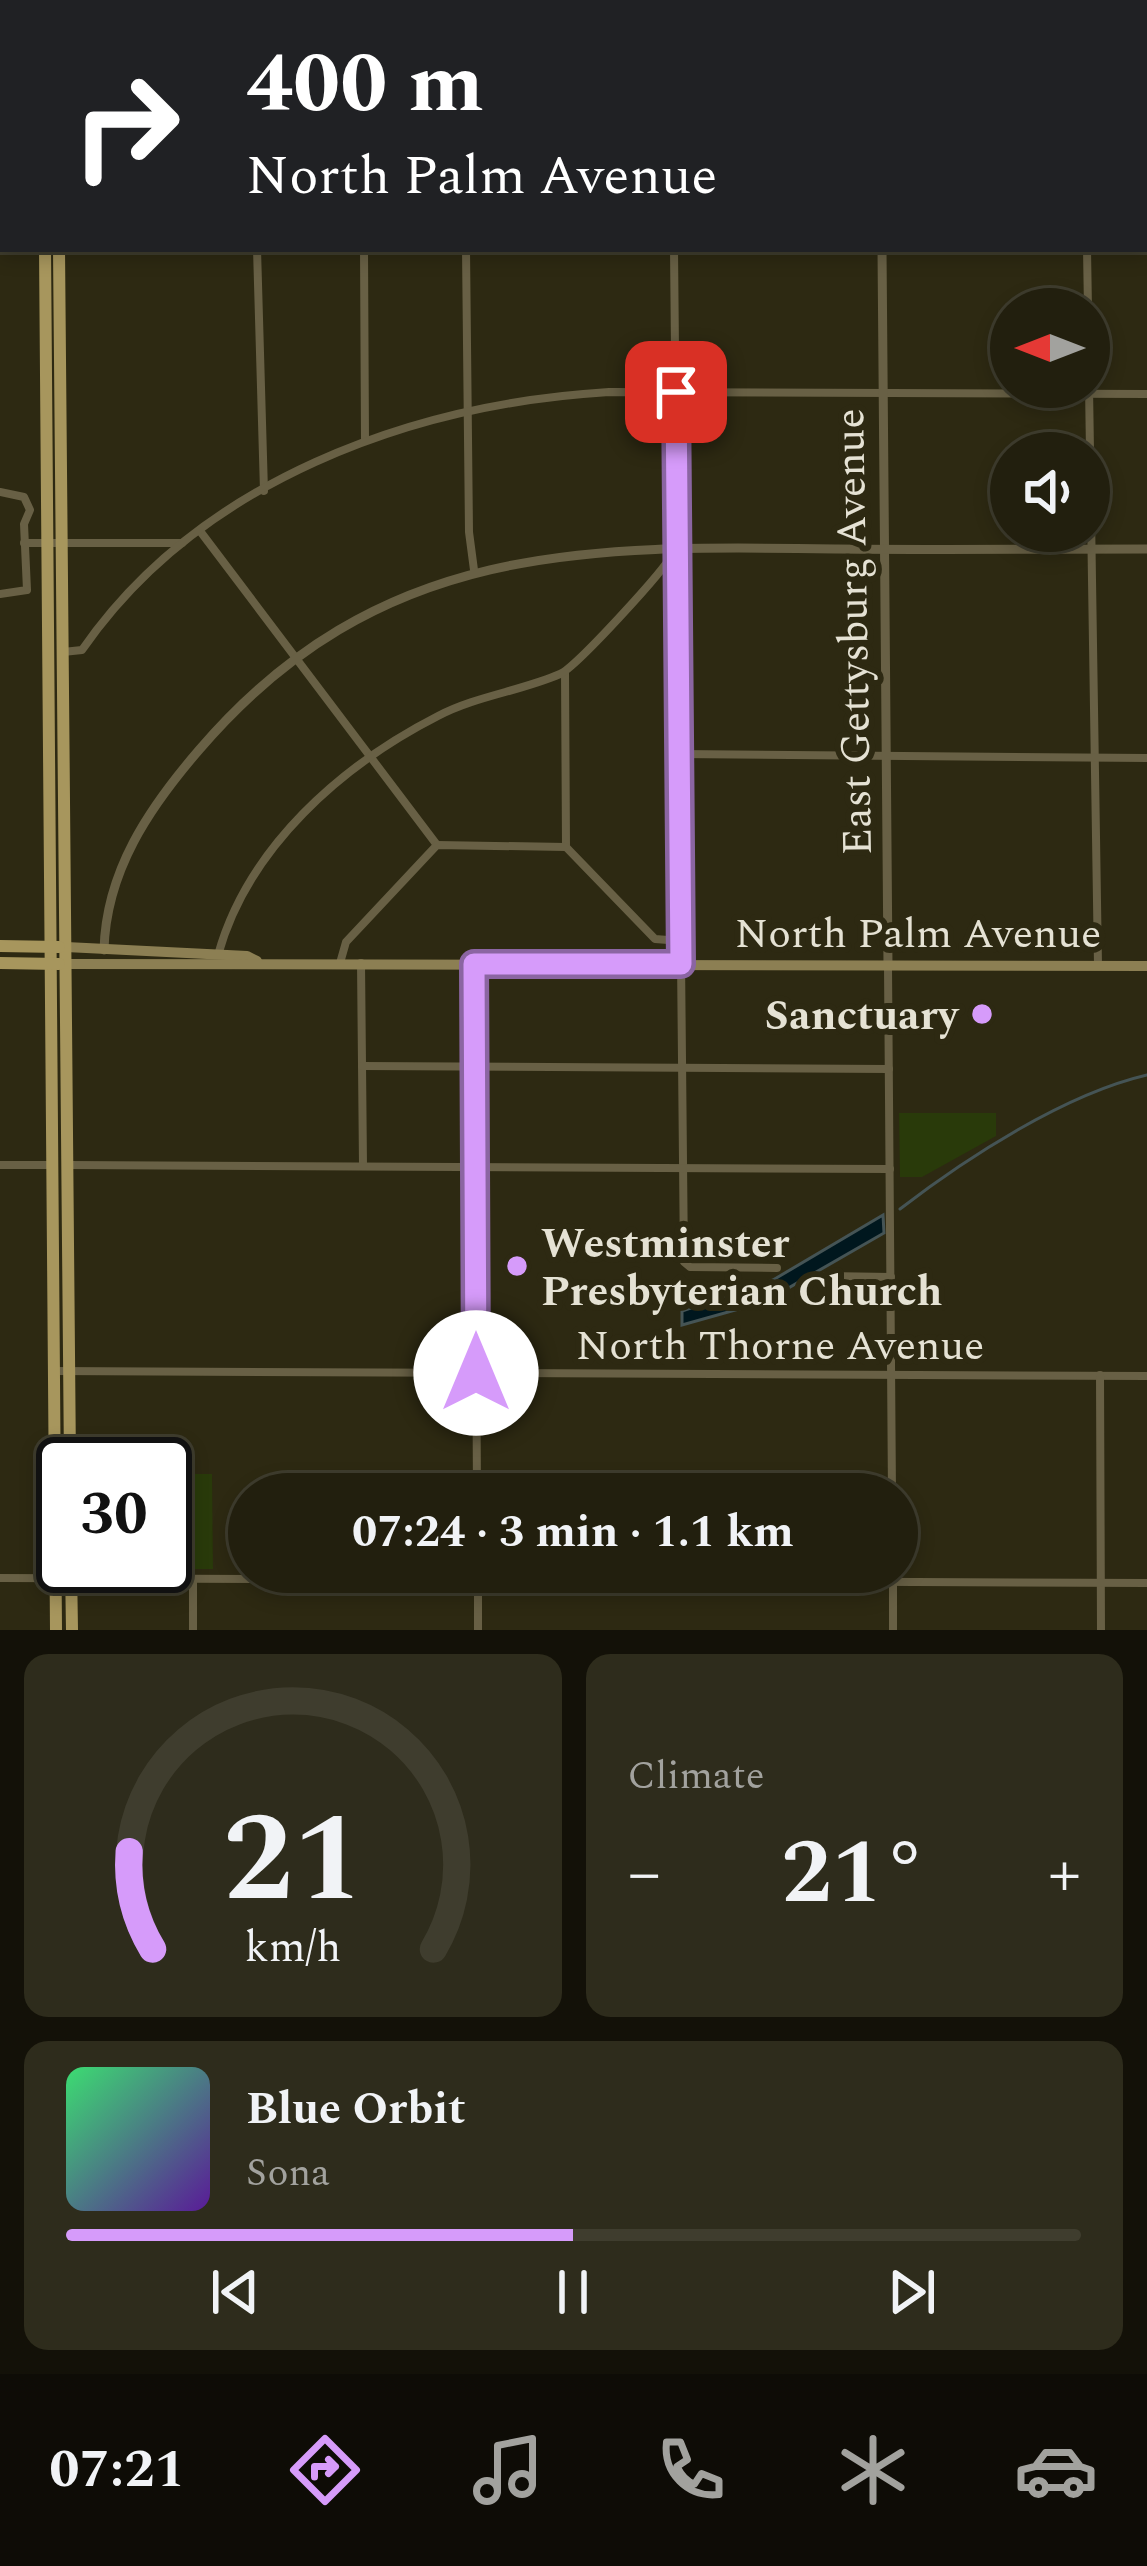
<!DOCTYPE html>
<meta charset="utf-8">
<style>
body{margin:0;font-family:Spectral,serif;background:#2e2c1c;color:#f1f3f6;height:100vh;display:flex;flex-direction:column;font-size:45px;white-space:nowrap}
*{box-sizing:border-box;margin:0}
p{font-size:39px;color:#a2a29e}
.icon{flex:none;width:66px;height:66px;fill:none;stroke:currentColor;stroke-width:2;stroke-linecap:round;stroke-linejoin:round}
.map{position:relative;height:1630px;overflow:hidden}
.side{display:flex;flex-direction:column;gap:24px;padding:24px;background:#131108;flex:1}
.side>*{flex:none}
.guide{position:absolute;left:0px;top:0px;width:1149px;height:252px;box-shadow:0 6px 18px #0003,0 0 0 3px #3f3d2e;background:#202124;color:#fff;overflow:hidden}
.needle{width:78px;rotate:270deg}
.fabs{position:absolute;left:990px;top:288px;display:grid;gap:24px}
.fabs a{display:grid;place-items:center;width:120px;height:120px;border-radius:50%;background:#221f0e;box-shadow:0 6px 18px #0003,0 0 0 3px #3f3d2e;font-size:60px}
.speed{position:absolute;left:36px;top:1437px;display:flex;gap:24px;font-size:60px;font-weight:700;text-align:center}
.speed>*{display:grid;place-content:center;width:156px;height:156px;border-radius:50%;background:#221f0e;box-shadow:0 6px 18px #0003,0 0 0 3px #3f3d2e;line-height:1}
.speed .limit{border:6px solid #111;border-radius:18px;background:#fff;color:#111}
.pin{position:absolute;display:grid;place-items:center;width:102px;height:102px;color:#fff;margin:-51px;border-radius:24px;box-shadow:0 6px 18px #0006}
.me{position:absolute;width:132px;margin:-66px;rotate:0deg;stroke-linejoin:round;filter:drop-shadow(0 0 9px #0008)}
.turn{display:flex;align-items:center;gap:42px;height:252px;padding:0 48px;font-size:54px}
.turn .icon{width:156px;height:156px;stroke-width:2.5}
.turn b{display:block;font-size:84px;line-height:102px}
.big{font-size:90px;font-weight:700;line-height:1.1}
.side .tile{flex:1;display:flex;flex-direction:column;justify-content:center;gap:18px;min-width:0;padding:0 42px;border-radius:24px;background:#2e2c1c}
.side .dial{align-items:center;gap:0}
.dial svg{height:312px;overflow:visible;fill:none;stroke:#3f3d2e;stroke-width:7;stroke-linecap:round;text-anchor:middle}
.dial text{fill:#f1f3f6;stroke:none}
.song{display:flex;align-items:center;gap:36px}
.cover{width:144px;height:144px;border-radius:18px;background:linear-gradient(135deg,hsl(140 70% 55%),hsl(270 70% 35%))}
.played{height:12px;border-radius:6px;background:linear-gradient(90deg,#d69bfa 50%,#3f3d2e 50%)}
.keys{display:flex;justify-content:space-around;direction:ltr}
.heat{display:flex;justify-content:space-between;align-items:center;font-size:66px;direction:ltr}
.side .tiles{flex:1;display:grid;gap:24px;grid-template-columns:1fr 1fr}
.tile:last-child{grid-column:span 2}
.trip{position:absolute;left:228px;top:1473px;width:690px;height:120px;border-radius:60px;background:#221f0e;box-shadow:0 6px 18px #0003,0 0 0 3px #3f3d2e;font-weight:700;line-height:120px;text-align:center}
.tabs{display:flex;height:192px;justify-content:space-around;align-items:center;background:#0e0c06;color:#a2a29e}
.tabs .icon{width:84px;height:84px}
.tabs .on{color:#d69bfa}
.tabs b{font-size:54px;color:#f1f3f6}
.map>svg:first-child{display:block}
</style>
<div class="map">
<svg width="1147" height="1630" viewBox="0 0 1147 1630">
<rect width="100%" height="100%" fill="#2d2912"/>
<g fill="#293a0a">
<polygon points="899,1113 996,1113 996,1136 922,1177 900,1177"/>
<polygon points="192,1474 212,1474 213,1569 193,1569"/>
<polygon points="351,1474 430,1475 430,1494 351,1494"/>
</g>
<polygon fill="#00171e" stroke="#455455" stroke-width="3" points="883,1215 884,1233 764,1302 682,1325 682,1311 773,1280"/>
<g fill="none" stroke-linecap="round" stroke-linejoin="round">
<path stroke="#455455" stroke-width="3" d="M900,1209c66,-51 165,-115 247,-134"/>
<g stroke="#686045" stroke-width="8">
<polyline points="153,0 153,3"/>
<polyline points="256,0 256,3"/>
<polyline points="362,0 362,3"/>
<polyline points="464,0 464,3"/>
<polyline points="671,0 671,3"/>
<polyline points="774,0 774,3"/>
<polyline points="1085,0 1085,3"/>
<polyline points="0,24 3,24"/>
<polyline points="1146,29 1147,29"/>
<polyline points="257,249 264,491"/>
<polyline points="364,249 365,440"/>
<polyline points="466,249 469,532 474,570"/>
<polyline points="674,249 684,1262 690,1267 777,1268"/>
<polyline points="1087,249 1088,309"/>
<polyline points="1089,387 1098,965"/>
<polyline points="0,492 24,497 30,510 24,524 27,590 0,594"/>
<polyline points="200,531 437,845"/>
<polyline points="24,543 182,543"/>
<path d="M63,652l19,-2c117,-169 329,-246 527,-258l538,2"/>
<polyline points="565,672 566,847"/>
<polyline points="678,754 1147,758"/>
<path d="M218,955c30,-108 124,-190 220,-239 38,-20 83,-25 122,-42 16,-7 105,-104 113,-121"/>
<polyline points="340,963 346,942 437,845 566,847 655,939 681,941"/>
<polyline points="361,963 363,1165"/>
<polyline points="474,964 477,1494"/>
<polyline points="888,966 892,1494"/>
<polyline points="362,1066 889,1069"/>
<polyline points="0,1165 52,1165"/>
<polyline points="68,1165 890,1169"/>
<polyline points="826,1276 891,1277"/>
<polyline points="53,1371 1147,1376"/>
<polyline points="1100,1375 1101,1630"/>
<polyline points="478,1572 478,1630"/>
<polyline points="893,1572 893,1630"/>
<polyline points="0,1578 1147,1583"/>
<polyline points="193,1630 193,1580"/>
</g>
<g stroke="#686045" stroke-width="9">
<polyline points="880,0 880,3"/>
<polyline points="882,249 888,966"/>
<path d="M104,950c2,-79 45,-142 95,-200 179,-209 387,-205 639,-201 103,1 206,0 309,0"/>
</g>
<g stroke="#8c7f53" stroke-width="10">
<polyline points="0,127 3,127"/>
<polyline points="1146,133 1147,133"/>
<polyline points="66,947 247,956 257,961"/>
<polyline points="66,964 1147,966"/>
</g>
<g stroke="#a7965d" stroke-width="12">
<polyline points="42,0 42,3"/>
<polyline points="57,0 57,3"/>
<polyline points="45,249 56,1630"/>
<polyline points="59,249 70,1464"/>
<polyline points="0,946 59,947"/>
<polyline points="0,963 59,964"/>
<polyline points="71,1566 72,1630"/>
</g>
</g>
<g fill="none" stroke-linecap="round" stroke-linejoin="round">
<defs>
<polyline id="route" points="476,1373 474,964 681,964 676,392"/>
</defs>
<use href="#route" stroke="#8b65a2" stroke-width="30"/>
<use href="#route" stroke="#d69bfa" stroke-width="21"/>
</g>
<g fill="#d69bfa" stroke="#2d2912" stroke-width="4.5">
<circle cx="982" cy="1014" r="12"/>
<circle cx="517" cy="1266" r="12"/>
</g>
<g text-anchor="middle" stroke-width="12" stroke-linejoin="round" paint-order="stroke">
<g font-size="42" fill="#e5e2d4" stroke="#2d2912">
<text transform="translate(852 632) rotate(-91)" y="15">East Gettysburg Avenue</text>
<text x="918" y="947">North Palm Avenue</text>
<text x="780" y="1359">North Thorne Avenue</text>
</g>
<g font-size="42" font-weight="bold" fill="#e5e2d4" stroke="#2d2912" text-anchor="end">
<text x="958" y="1029">Sanctuary</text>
<text x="541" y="1257" text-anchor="start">Westminster<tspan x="541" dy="48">Presbyterian Church</tspan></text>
</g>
</g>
</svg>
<div class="fabs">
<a><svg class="needle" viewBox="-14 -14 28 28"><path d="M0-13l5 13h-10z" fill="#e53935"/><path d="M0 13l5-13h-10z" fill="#a2a29e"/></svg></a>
<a><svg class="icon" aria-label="sound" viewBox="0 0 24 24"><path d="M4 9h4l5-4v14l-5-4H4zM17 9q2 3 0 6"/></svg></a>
</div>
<div class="speed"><div class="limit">30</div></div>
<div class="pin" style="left:676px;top:392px;background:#d93025"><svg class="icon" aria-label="arrive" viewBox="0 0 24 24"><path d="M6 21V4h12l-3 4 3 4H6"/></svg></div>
<svg class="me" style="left:476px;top:1373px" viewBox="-20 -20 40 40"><circle r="19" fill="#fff"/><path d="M0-13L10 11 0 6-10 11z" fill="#d69bfa"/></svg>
<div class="trip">07:24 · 3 min · 1.1 km</div>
<div class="guide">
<div class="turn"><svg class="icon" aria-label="right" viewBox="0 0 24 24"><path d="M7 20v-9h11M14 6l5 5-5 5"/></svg><div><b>400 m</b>North Palm Avenue</div></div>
</div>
</div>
<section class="side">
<div class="tiles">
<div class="tile dial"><svg viewBox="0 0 100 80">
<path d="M14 69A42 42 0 1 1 86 69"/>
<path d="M14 69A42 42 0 0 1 8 44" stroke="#d69bfa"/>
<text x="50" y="56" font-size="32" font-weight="700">21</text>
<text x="50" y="72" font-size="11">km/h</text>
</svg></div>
<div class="tile"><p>Climate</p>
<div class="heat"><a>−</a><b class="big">21°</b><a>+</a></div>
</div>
<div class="tile">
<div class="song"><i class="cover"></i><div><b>Blue Orbit</b><p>Sona</p></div></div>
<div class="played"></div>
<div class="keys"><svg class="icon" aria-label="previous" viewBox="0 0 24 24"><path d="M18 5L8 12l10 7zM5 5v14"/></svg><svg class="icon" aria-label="pause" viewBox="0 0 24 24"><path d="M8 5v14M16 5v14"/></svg><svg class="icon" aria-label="next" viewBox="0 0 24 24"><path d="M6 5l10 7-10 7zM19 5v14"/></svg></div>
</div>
</div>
</section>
<nav class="tabs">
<b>07:21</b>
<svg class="icon on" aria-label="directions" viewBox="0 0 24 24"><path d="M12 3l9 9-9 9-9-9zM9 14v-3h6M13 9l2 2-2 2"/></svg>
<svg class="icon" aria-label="music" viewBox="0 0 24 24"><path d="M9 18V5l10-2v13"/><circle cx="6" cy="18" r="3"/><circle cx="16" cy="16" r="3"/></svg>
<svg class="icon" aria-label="phone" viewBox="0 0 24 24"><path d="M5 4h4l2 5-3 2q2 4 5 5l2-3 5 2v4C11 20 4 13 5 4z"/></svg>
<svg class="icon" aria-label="climate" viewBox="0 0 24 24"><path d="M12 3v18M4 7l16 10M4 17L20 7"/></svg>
<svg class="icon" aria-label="car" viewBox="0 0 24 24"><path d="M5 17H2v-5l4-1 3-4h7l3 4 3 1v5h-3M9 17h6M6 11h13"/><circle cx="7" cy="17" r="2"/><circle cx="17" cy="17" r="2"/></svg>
</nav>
